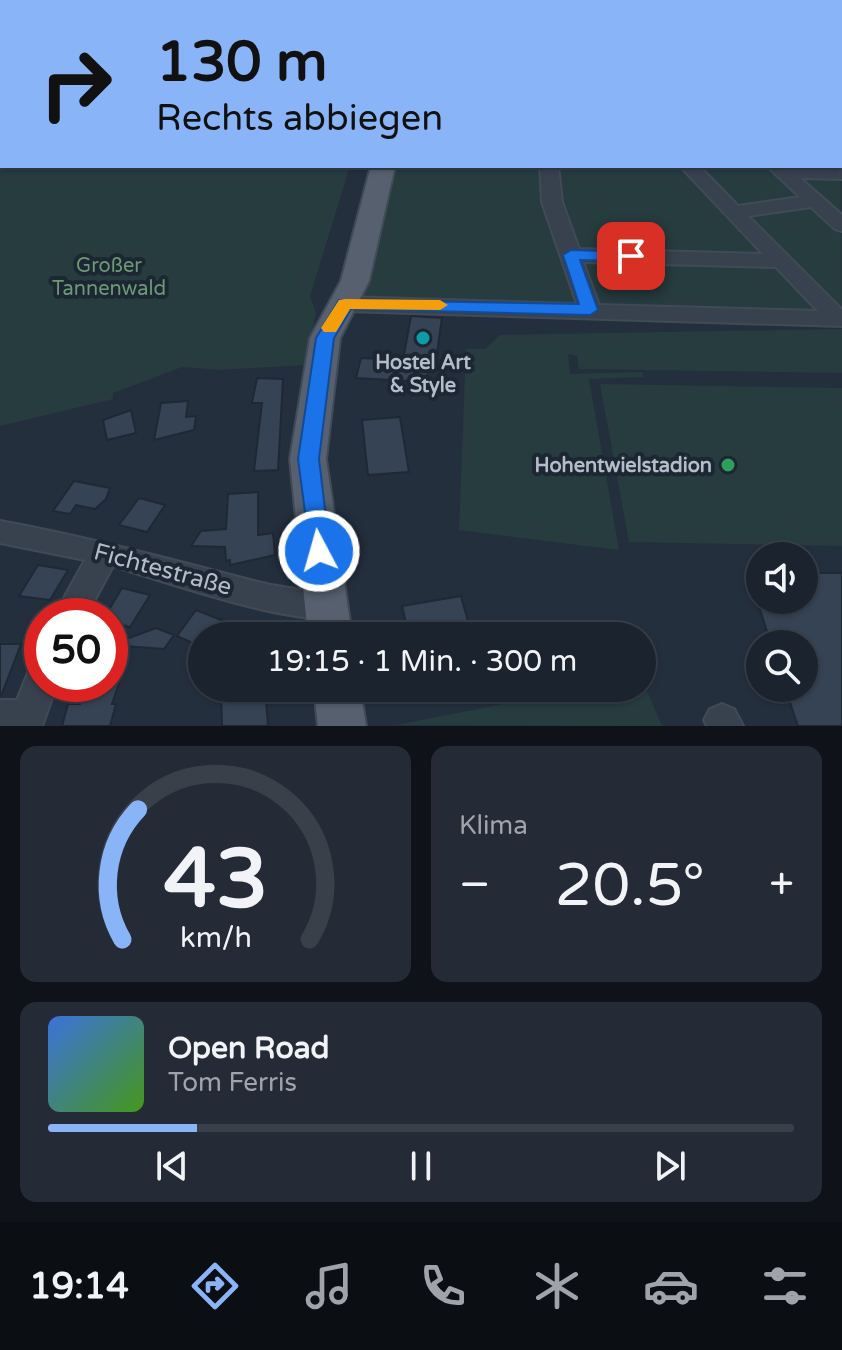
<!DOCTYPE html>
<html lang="de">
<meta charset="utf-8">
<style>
body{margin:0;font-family:"Varela Round",sans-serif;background:#242b36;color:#f1f3f6;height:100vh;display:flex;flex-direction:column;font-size:30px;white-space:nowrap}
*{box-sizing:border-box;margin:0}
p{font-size:26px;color:#a0a4aa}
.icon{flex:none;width:44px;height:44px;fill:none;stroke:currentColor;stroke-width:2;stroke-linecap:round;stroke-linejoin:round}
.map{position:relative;height:726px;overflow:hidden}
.details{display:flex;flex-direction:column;gap:20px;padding:20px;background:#0f1319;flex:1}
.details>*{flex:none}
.banner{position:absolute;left:0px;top:0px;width:842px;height:168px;box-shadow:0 2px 6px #0004,0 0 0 2px #39404a;background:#8ab4f8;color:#111;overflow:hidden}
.buttons{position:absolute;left:746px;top:542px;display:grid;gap:16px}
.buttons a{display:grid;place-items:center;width:72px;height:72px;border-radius:50%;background:#1b232e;box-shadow:0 2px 6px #0004,0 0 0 2px #39404a;font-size:40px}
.speed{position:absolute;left:24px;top:598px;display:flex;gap:16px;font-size:40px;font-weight:700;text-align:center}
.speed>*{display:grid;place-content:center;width:104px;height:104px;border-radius:50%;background:#1b232e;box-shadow:0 2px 6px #0004,0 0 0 2px #39404a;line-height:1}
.speed .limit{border:12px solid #d22;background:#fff;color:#111}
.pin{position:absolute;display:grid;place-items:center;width:68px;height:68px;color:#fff;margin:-34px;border-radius:16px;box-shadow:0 4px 12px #0006}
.me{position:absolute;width:88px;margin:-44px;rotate:354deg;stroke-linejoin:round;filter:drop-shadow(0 0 6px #0008)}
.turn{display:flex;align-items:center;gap:28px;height:168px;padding:0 24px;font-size:36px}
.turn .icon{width:104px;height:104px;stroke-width:2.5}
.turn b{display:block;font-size:56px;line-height:68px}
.big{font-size:60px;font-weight:600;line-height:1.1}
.details .widget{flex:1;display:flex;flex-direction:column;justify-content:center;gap:12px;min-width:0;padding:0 28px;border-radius:16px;background:#242b36}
.details .dial{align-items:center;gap:0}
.dial svg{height:208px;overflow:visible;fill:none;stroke:#39404a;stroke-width:7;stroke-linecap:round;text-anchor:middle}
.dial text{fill:#f1f3f6;stroke:none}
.song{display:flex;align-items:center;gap:24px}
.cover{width:96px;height:96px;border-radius:12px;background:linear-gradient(135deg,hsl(220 70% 55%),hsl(100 70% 35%))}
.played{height:8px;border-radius:4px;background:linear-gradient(90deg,#8ab4f8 20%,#39404a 20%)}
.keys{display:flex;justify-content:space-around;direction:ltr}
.heat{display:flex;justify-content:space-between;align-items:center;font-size:44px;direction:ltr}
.details .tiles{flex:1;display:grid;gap:20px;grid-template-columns:1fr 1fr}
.widget:last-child{grid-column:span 2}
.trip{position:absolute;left:188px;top:622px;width:468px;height:80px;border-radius:40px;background:#1b232e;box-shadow:0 2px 6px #0004,0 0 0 2px #39404a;font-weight:600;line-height:80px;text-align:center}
.tab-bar{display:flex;height:128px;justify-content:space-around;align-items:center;background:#0b0e12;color:#a0a4aa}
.tab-bar .icon{width:56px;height:56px}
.tab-bar .current{color:#8ab4f8}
.tab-bar b{font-size:36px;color:#f1f3f6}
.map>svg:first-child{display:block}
</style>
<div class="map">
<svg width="842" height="726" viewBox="0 0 842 726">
<rect width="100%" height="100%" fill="#242f3e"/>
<g fill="#263c3f">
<polygon points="0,0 358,0 2,2 2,166 350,166 310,296 316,313 305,365 218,370 182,367 113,393 113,399 0,426"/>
<polygon points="368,0 842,0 842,103 840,2"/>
<polygon points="840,117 842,319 360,299 394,166 840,166"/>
<polygon points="842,329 842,373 579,369 577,356 568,354 570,374 642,372 643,377 589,379 619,550 459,530 466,349 485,349 500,335"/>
<polygon points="600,384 842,388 842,546 629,542"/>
<polygon points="642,679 662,726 396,725 586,688 642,688"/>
</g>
<g fill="#364354" stroke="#1f2835" stroke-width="2">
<polygon points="411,316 442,318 436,360 430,359 426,382 356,378 361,358 403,360"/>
<polygon points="257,378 283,379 278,470 254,471 262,403 252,403"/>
<polygon points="188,401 186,417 196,416 194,430 154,440 161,403"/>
<polygon points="131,410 136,433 107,440 103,420"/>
<polygon points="400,417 409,472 368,475 362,420"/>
<polygon points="74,481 110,488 106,499 95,509 76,505 70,514 53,511"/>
<polygon points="258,492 258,535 273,533 275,555 230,565 230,560 226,561 225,547 191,546 201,531 226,529 228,494"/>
<polygon points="139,498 165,505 147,532 119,525"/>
<polygon points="38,565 68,570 50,600 19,596"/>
<polygon points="804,573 842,573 842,726 798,726 785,688 804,688 804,644 771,644 757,600 804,600"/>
<polygon points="122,588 150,595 130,627 110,622 110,608"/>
<polygon points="461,596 472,636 409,636 402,606"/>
<polygon points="196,610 226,622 216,636 202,636 202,647 177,636"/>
<polygon points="156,628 174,635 164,649 110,645"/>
<polygon points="0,644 21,644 1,696 0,696"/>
<polygon points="110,656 128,657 112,704 116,704 110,726 62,726 68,704 80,704 87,684 110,684"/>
<polygon points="233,688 265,688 268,726 222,726 221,693"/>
</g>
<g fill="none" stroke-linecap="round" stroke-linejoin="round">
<defs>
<g id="minor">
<rect x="840" y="132" width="2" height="10"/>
<path d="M540,166h18l4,36 17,47 184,5 -83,-88h19l39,40 62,-9 -33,-31 75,3v10l-42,-1 42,37v16l-7,-2 -24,-22 -63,9 94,94v16l-497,-15 -11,-7 11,-7 232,7 -35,-102zM583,262l193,5 42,44 -219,-6z"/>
<path d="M0,521c88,16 172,39 258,61 26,7 54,7 79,16l5,9 -5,9c-38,13 -179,-37 -224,-50l-27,50h-32l31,-56 -85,-17z"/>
<polygon points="42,664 42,684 57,684 42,726 0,726 0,700 17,700 30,668"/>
<polygon points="722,704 734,709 743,726 707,726 704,720 710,709"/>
</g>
<g id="major">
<polygon points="354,0 370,0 372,2 354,2"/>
<polygon points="371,166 395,166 369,281 340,338 326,459 352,636 308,636 290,459 310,338 341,281"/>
<polygon points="314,688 360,688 366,726 318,726"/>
</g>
</defs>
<use href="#minor" stroke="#414a57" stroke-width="4"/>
<use href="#major" stroke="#414a57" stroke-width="4"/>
<use href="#minor" fill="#38414e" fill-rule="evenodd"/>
<use href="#major" fill="#56606e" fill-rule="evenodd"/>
</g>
<polygon fill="#1a73e8" stroke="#114b97" stroke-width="2" points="571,250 631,252 639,256 631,261 580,260 598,310 590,315 351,309 334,338 319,459 330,551 327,557 311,557 298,459 316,338 339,300 579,304 563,255"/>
<polygon fill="#f59e0b" points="345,299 440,300 448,305 440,310 350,309 336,332 324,332 321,328 339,300"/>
<circle fill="#0f9aa8" stroke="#1d2633" stroke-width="3" cx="423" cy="338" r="8"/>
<circle fill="#2e9e5b" stroke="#1d2633" stroke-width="3" cx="728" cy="465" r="8"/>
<g text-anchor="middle" stroke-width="8" stroke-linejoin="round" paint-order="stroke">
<g font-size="20" fill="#6b9a76" stroke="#1d2633">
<text x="109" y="272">Großer<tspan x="109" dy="23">Tannenwald</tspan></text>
</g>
<g font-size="20" font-weight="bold" fill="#b4bcc9" stroke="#1d2633">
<text x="423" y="369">Hostel Art<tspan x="423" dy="23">&amp; Style</tspan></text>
<text x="712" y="472" text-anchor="end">Hohentwielstadion</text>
</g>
<g font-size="24" fill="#b4bcc9" stroke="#1d2633">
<text transform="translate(163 569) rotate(15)" y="8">Fichtestraße</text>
</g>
</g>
</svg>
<div class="buttons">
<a><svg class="icon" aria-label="sound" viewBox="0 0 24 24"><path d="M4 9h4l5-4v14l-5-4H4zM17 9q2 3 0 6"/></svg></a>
<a><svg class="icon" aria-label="search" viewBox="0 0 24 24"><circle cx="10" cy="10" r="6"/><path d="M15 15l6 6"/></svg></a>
</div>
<div class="speed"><div class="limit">50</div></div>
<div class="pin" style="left:631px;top:256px;background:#d93025"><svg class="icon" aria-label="arrive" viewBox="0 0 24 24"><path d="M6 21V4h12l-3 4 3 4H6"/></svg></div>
<svg class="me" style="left:319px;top:551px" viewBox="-20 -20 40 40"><circle r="17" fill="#1a73e8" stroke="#fff" stroke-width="3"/><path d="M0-11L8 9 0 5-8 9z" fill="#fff"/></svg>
<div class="trip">19:15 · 1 Min. · 300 m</div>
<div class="banner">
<div class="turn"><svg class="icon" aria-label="right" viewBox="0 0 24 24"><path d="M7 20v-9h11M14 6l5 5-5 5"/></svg><div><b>130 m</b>Rechts abbiegen</div></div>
</div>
</div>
<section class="details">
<div class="tiles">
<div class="widget dial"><svg viewBox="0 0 100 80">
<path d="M14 69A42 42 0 1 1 86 69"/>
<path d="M14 69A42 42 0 0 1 20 19" stroke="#8ab4f8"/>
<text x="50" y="56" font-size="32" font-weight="700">43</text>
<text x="50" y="72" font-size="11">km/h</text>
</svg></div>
<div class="widget"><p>Klima</p>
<div class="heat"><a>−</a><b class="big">20.5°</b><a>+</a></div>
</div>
<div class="widget">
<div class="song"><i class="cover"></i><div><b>Open Road</b><p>Tom Ferris</p></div></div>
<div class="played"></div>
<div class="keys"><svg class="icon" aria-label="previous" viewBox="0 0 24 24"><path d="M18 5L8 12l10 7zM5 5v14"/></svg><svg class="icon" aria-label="pause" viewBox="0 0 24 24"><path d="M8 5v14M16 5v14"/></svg><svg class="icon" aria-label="next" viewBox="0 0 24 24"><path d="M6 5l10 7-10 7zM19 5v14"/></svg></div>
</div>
</div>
</section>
<nav class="tab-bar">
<b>19:14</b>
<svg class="icon current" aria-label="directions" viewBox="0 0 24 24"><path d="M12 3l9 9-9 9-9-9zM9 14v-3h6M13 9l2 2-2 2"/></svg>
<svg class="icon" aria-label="music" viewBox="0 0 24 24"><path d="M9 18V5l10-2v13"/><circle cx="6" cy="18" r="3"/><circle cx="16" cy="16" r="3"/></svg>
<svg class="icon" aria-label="phone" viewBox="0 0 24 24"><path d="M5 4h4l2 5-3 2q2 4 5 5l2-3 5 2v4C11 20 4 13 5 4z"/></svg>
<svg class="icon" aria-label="climate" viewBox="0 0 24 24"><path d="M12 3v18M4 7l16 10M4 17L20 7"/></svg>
<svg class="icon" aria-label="car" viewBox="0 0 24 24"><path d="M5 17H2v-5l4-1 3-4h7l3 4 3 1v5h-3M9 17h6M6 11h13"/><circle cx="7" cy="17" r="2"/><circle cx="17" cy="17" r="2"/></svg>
<svg class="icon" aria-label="filters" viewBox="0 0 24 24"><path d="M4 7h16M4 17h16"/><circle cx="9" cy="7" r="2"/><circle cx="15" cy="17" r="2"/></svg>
</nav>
